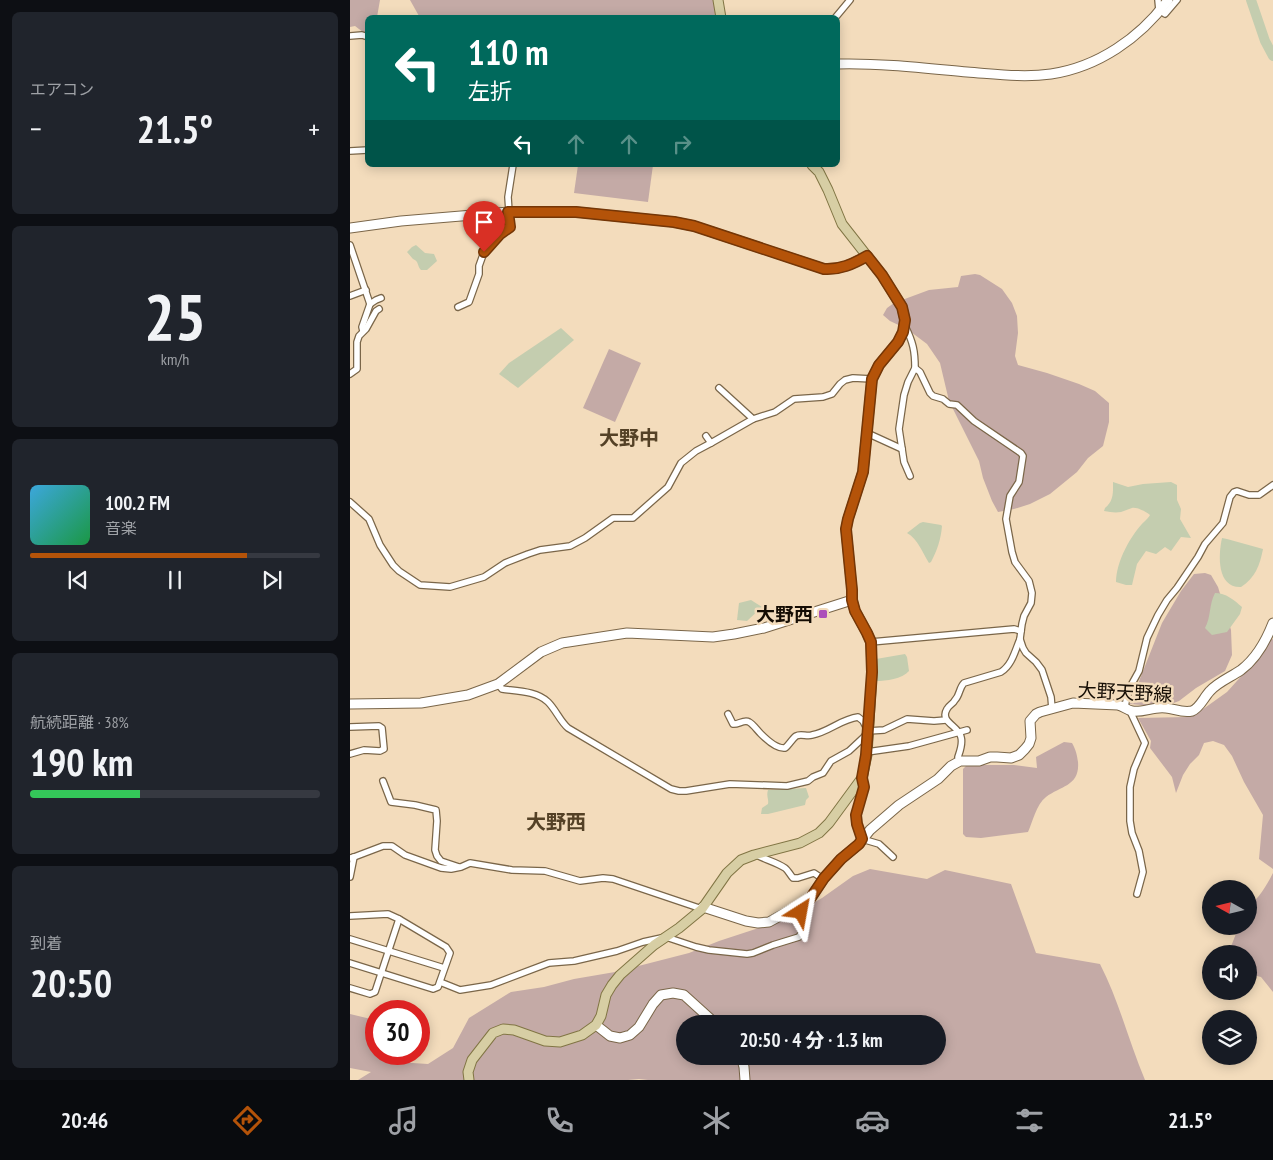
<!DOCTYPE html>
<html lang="ja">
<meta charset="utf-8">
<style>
body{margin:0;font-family:"PT Sans Narrow","Noto Sans JP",sans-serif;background:#20242c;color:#f1f3f6;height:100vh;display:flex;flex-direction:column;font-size:19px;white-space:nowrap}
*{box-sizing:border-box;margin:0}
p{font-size:16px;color:#9ea1a6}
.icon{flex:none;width:28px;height:28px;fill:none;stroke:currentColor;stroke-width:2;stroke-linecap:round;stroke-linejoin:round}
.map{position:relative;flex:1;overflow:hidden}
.drawer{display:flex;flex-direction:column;gap:12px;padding:12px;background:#0d0f14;width:350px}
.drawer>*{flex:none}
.top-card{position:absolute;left:15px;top:15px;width:475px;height:152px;border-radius:8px;box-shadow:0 2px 12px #0003;background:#00695c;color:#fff;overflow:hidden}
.needle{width:32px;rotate:278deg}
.controls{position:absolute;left:852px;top:880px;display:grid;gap:10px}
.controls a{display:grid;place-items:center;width:55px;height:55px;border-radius:50%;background:#171b24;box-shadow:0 2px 12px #0003;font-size:25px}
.speed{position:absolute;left:15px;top:1000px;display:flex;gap:10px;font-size:25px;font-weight:700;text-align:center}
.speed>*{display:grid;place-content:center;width:65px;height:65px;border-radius:50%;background:#171b24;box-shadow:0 2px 12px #0003;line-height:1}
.speed .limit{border:8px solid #d22;background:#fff;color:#111}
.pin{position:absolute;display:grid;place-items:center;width:42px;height:42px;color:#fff;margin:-51px -21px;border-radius:50% 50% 50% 0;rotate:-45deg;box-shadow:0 0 5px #0007}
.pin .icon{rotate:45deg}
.me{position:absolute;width:55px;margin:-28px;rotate:34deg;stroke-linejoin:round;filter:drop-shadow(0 0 4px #0008)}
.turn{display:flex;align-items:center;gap:18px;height:105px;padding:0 20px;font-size:22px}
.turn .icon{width:65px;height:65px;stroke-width:2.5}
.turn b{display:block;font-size:35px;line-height:42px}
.lanes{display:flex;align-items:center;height:48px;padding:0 20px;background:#0003;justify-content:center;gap:25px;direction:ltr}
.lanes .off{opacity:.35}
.big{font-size:38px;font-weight:800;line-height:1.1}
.drawer .card{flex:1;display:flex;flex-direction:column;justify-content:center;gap:8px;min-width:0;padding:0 18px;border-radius:8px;background:#20242c}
.drawer .dial{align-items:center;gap:0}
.dial b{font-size:65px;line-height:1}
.song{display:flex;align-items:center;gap:15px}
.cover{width:60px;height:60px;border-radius:8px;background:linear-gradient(135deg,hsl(200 70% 55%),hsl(140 70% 35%))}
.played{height:5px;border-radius:2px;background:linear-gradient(90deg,#b45309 75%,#363941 75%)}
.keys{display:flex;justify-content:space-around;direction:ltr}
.heat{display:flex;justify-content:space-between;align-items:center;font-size:28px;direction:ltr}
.charge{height:8px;border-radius:4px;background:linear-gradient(90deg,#34c759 38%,#363941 0)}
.trip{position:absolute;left:326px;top:1015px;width:270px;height:50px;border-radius:25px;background:#171b24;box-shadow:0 2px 12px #0003;font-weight:800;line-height:50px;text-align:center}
.dock{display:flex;height:80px;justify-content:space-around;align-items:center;background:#090b0e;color:#9ea1a6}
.dock .icon{width:35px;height:35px}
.dock .active{color:#b45309}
.dock b{font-size:22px;color:#f1f3f6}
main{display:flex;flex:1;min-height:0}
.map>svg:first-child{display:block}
</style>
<main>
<section class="drawer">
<div class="card"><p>エアコン</p>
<div class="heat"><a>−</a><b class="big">21.5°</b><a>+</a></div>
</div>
<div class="card dial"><b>25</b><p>km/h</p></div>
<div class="card">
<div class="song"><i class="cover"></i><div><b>100.2 FM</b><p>音楽</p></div></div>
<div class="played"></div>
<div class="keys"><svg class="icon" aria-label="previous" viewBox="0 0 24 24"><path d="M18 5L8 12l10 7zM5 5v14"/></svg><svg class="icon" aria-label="pause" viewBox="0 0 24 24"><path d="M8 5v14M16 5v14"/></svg><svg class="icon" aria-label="next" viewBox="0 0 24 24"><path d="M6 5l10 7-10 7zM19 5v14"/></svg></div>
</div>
<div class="card"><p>航続距離 · 38%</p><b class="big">190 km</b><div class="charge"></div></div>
<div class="card"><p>到着</p><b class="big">20:50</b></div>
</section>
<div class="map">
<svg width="923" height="1080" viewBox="0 0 923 1080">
<rect width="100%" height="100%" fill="#f3dcbc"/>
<g fill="#c4aaa6" fill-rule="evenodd">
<polygon points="0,0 30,0 27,17 18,18 17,35 5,26 0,27"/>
<polygon points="60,0 364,0 365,17 71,17 69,16"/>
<polygon points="228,165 303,165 298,202 224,193"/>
<polygon points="625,274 630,275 652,289 662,303 667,316 668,333 665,356 668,365 697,373 729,384 745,391 759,403 759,422 753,446 738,458 727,472 700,494 680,504 664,509 648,512 642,501 633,478 629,461 599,401 590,363 577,344 557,329 540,321 533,315 537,308 544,303 579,290 608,287 611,276"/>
<polygon points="259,349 291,363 265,422 233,408"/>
<polygon points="855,573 861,575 868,587 881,630 882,655 875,671 846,688 829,701 813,707 780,704 812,623 831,591 844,574"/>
<polygon points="923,639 923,869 909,859 913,815 894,782 882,756 874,745 863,741 854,743 849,755 840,764 833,775 826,793 822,777 800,748 801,741 788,718 837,717 849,712 877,692 895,672 920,640"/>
<path d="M714,742l8,1c4,7 5,12 6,19 2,24 -17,24 -32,35 -10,8 -13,24 -18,35l-47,6 -15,-1 -3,-3v-65l4,-4h47l23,3 -1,-11z"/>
<path d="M520,869l57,10 18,-9 66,14 25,69 64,11c19,37 29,78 45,116h-497l-9,-1 -11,1h-270l13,-8 -21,-4v-54l25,6 1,2v32h19l2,8 31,2 25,-16 16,-30 42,-26 33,-5 30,-8 41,-7 74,-19 30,-12 67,-22 36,-21 31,-22zM335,1024h253v32h-253z"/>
<path d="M923,873v119l-12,-15 -12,-3v-20h-23l6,-10 7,-18h10v-20c10,-8 18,-21 24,-33z"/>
</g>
<g fill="#c4cdaf">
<path d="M66,245l9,8 9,1 3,7 -10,9h-6c-4,-4 -2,-9 -8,-11l-6,-7 5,-5z"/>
<polygon points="211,328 224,340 168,388 149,374 159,363"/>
<path d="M763,482l15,5 15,-3 28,-2 6,3v15l4,9 -1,10 11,19 -10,-1 -10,14 -6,-4 -9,7 -10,-3 -9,13 -5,21h-6l-10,-3c0,-20 15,-48 29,-61 2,-2 4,-4 5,-6 -3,-3 -13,-8 -18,-7 -4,1 -7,3 -11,4 -6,1 -11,0 -17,-1l1,-3c9,-7 8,-16 8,-26z"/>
<path d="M573,522l18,3 1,1c-1,13 -5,25 -11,36l-2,1c-7,-11 -11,-24 -22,-30l13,-10z"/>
<path d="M872,538l5,1 36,10c-3,16 -8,29 -22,38 -24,1 -23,-31 -19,-49z"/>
<path d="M865,593c11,0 19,7 27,14l-2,7 -13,18 -15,3 -7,-7c6,-11 4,-24 10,-35z"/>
<polygon points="401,600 412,607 397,621 387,620 389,603"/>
<path d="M555,654l2,3 2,14c-7,8 -23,10 -33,10v-22z"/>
<path d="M456,788l3,9 -3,3 -1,5 -37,9h-7l1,-6 6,-4c1,-5 -2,-8 0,-14z"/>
</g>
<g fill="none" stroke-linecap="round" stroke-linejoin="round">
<polyline stroke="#c4cdaf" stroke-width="10" points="901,0 915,41 923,56"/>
<defs>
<g id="street">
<polyline points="808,0 809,10 815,14 827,0"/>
<polyline points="485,18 500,0"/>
<polyline points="0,36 12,35 18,37"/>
<polyline points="0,151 18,150"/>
<polyline points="0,245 20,304"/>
<polyline points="0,296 16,290"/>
<polyline points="108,307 119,302 129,274 129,266 134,252 150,235 160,227 158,197 163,165"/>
<path d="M555,326c8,16 10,25 10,42l5,4 10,21 3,3 10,3 6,5 8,1 17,16 47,32 2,3 -4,26 -9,14 -4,23 6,33 3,10 14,19 3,12 -1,10 -7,13 -2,8 -2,15 3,9 3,5 10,9 6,8 9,27 1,12"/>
<polyline points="13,331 12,327 20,304 26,300 31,298"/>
<polyline points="0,374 7,369 7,342 9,336 16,329 26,311 29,309"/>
<polyline points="369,388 403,419 425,412 444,399 473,397 482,394 490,384 495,380 503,378 522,379"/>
<polyline points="517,433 552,449"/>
<polyline points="361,443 403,419"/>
<polyline points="560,476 554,462 549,429 554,395 558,382 565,368"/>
<polyline points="0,502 19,519 30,545 43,565 49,571 70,585 100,587 134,577 155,563 178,554 190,550 220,546 235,538 263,518 283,518 318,487 331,463 346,451 361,443 356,436"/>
<polyline points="521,642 664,629 671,631"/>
<path d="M148,684l4,5c15,2 35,2 46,13 8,8 12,19 20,26l103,61 8,2h7l44,-7 57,2 21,-5 5,-4 10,-4 8,-12 18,-10 15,-14 4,-6"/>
<polyline points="775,706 779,689 789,671 797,638 808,615 817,600 827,588 848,557 855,544 873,523 880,497 884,492 887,491 899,495 909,495 923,485"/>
<polyline points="780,711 795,743 784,769 780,787 780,821 782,833 789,851 793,872 787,894"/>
<path d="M378,714l5,10c5,1 11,-5 16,-2 4,2 8,8 12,12 6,6 16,15 24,14 4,-3 7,-9 11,-12 5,-3 11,1 16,-1 17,-3 29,-16 46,-18l5,4 4,8"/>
<polyline points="0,727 29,726 32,728 34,749 30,751 14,750 0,754"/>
<polyline points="518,731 534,730 557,719 584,721 596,720"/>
<polyline points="517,752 559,746 617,730"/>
<path d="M608,757c2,-6 5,-13 3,-20 -2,-11 -22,-15 -14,-28 2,-4 6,-5 8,-9 5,-5 4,-12 9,-17l37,-11c11,-7 14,-21 19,-33"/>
<path d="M512,778c3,17 -5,22 -6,36 -1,9 3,17 6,25l17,5 14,13"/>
<polyline points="33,781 41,802 65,805 86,810 87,821 85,850 87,856 91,861 109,867"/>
<path d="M407,855c9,5 19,7 28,13 3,2 5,7 8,10h5l16,-5 9,6"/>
<polyline points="0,858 4,857 33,846 42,846 55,855 91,868 101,869 111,867 120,863 162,870 195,871 230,881 253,878 263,879 352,909"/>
<polyline points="0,877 4,857"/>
<polyline points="0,916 38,914 49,919 96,947 100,953 88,987 83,989 0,963"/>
<polyline points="0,939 94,968"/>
<polyline points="90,982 110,990 141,985 199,963 224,961 267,951 293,942 316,937 346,947 359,950 397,954 403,953 423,945 449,937 452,932 454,927 451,908"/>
<polyline points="0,988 20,994 25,992 49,919"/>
</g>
<g id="secondary">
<path d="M488,64c43,-1 86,4 129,8 28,2 56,6 84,2 47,-7 89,-36 117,-74"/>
<path d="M0,228l51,-7 108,-9h67l98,10 20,4 130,43c16,1 29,-5 43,-13"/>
<polyline points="0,704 71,703 118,695 148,684 191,652 212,643 277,633 363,637 384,634 414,628 502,600"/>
<path d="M353,907l43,14 12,2 11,-1 22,-12 10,-2 5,-3 18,-27 17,-19 18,-15 11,-14 29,-25 39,-26 13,-13 9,-5h19l11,-4h7l14,1 8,-3 6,-6 4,-5 2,-6 -1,-17 6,-7 4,-2 33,-9 45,2c5,1 9,5 14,6 11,2 22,-5 34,-3 9,1 16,5 26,3 8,-3 12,-14 18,-20 8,-9 21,-14 31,-21 16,-12 25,-29 32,-47"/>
<polyline points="246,1025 260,1036 270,1038 280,1035 289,1027 303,1004 311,995 323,993 334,995 366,1024"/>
<polyline points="391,1056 394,1067 395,1080"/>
</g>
<g id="primary">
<polyline points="368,0 371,18"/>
<polyline points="119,1080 118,1072 122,1060 143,1033 153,1029 164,1030 195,1041 210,1042 232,1035 246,1025 251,1016 256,995 262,985 270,975 304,945 329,928 352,909 377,873 391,860 404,855 450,843 469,833 479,823 512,778 517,755 522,673 521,642 517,633 505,611 502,600 502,590 496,529 498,519 513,472 522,379 529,365 548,342 553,332 555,320 552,307 532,275 492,224 478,190 469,172 462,165"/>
</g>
</defs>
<use href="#street" stroke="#7a6649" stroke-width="8"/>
<use href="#secondary" stroke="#7a6649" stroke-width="11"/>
<use href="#primary" stroke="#817544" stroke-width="11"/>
<use href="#street" stroke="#fff" stroke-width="5.5"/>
<use href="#secondary" stroke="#fff" stroke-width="9"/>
<use href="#primary" stroke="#d7cea4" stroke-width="9"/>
</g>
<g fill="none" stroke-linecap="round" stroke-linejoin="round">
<defs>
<path id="route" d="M134,252l16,-18 10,-7 -2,-15h68l98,10 20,4 130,43c16,1 29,-5 43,-13l15,19 20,32 3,13 -2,12 -5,10 -19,23 -7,14 -9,93 -15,47 -2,10 6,61v10l3,11 12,22 4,9 1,30 -6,83 -4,23 2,9 -8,28 1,9 5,15 -3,5 -18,15 -17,19 -18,27 -5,3v4"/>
</defs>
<use href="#route" stroke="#753606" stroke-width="12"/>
<use href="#route" stroke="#b45309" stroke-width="9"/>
</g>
<rect fill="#ac4fba" stroke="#f3dcbc" stroke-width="2" x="468" y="609" width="10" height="10" rx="2.5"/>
<g text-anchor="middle" stroke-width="5" stroke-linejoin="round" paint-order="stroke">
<g font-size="19" font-weight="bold" fill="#140c03" stroke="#f3dcbc" text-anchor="end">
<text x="463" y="621">大野西</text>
</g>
<g font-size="19" fill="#140c03" stroke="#f3dcbc">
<text transform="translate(775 692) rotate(3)" y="7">大野天野線</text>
</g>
<g font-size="20" font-weight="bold" fill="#544126" stroke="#f3dcbc">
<text x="279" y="445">大野中</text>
<text x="206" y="829">大野西</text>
</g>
</g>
</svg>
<div class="controls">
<a><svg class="needle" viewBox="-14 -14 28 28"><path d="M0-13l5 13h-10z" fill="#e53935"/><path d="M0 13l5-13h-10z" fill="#9ea1a6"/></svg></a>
<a><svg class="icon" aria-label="sound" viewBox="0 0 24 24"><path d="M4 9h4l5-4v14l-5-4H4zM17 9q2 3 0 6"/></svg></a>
<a><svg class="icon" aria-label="layers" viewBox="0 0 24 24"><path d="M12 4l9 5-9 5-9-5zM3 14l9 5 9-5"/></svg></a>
</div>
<div class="speed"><div class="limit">30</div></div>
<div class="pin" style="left:134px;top:252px;background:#d93025"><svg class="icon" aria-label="arrive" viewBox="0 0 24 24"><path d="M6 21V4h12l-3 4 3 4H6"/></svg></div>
<svg class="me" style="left:451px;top:912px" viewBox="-20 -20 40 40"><path d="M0-17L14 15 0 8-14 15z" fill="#b45309" stroke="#fff" stroke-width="4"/></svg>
<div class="trip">20:50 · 4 分 · 1.3 km</div>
<div class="top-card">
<div class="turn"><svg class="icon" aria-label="left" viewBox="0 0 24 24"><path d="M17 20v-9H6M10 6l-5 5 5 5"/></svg><div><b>110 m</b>左折</div></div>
<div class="lanes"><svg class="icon" aria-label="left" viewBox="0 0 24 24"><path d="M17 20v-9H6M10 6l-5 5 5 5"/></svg><svg class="icon off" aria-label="ahead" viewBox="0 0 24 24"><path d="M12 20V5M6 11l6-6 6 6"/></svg><svg class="icon off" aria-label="ahead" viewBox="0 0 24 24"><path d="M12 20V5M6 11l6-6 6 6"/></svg><svg class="icon off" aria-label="right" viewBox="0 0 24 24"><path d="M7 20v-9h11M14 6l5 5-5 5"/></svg></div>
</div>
</div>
</main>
<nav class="dock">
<b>20:46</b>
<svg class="icon active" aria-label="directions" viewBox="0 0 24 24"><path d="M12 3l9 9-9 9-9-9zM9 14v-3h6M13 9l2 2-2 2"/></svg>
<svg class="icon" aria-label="music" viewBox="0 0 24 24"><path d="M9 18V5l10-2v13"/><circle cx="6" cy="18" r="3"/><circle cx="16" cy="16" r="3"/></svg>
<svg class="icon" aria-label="phone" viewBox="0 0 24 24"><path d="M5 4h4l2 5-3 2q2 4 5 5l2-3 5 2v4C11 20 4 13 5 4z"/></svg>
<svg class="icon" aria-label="climate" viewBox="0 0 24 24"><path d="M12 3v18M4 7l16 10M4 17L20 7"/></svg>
<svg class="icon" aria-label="car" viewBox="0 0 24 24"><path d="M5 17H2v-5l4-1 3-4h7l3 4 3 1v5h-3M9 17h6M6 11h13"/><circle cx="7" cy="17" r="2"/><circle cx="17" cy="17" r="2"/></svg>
<svg class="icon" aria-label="filters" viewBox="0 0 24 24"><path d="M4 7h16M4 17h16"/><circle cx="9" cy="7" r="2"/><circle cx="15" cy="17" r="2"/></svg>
<b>21.5°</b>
</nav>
